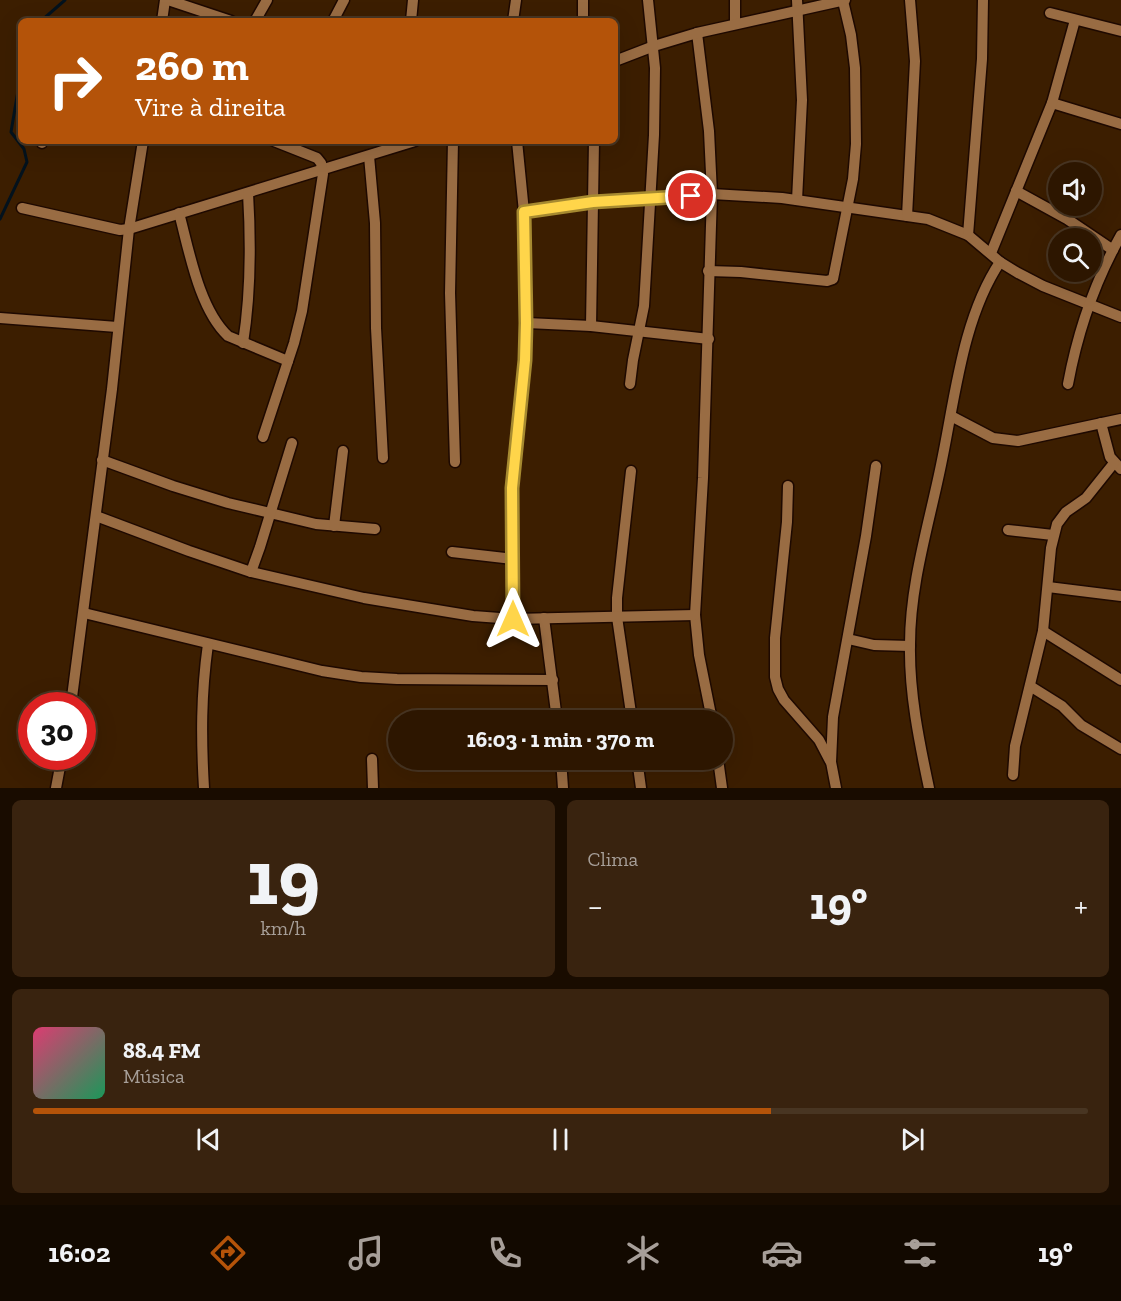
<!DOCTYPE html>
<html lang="pt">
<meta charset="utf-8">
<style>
body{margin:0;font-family:"Zilla Slab",serif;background:#39230f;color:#f1f3f6;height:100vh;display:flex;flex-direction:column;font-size:22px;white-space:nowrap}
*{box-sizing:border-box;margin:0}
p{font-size:20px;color:#a79f99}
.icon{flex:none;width:33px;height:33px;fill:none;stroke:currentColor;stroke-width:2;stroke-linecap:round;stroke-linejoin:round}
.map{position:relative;height:788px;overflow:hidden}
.details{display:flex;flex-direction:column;gap:12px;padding:12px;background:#190c00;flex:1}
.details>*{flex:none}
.hud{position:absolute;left:18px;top:18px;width:600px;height:126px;border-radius:9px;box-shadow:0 6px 24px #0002,0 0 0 2px #483522;background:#b45309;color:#fff;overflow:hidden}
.tools{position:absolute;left:1048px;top:162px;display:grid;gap:12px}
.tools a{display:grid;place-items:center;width:54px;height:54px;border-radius:50%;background:#2d1600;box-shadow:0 6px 24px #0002,0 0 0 2px #483522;font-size:30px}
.speed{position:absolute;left:18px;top:692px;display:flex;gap:12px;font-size:30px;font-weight:700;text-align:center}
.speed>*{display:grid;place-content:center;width:78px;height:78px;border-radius:50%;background:#2d1600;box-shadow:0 6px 24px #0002,0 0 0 2px #483522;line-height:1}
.speed .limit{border:9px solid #d22;background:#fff;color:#111}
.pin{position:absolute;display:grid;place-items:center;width:51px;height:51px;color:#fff;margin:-26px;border:3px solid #fff;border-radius:50%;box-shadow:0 2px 6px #0007}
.me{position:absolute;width:66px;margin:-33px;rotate:0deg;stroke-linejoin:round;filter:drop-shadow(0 0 4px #0008)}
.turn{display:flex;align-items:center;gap:21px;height:126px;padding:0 18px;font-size:27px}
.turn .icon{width:78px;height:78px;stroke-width:2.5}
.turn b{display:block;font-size:42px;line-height:51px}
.big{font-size:45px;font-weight:700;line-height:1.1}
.details .widget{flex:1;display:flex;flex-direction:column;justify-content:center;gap:9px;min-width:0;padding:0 21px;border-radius:9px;background:#39230f}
.details .dial{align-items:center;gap:0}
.dial b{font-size:78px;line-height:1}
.song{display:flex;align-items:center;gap:18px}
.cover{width:72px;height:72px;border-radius:9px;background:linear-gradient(135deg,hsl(340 70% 55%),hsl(150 70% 35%))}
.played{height:6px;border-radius:3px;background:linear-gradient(90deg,#b45309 70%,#483522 70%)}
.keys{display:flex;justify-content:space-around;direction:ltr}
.heat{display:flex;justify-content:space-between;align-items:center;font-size:33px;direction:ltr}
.details .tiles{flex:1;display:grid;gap:12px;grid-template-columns:1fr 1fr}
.widget:last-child{grid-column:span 2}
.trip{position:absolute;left:388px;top:710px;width:345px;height:60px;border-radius:30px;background:#2d1600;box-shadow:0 6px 24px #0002,0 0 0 2px #483522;font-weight:700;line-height:60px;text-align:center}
.tab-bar{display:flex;height:96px;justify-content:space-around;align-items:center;background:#120900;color:#a79f99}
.tab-bar .icon{width:42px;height:42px}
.tab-bar .selected{color:#b45309}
.tab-bar b{font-size:27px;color:#f1f3f6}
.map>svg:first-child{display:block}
</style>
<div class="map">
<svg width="1121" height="788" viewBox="0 0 1121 788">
<rect width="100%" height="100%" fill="#3c1e00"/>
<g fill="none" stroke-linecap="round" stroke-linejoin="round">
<g stroke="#03121d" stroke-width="3">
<polyline points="41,21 65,0"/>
<polyline points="0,219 27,162 24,149 11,132 21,73"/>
</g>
<defs>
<g id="minor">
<polyline points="168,0 231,21"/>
<polyline points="583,0 583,21"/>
<polyline points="735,0 735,24"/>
<polyline points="797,0 802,100 797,200"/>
<polyline points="1050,13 1121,31"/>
<polyline points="162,21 165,0"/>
<polyline points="255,21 267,0"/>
<polyline points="333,21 344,0"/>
<polyline points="411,21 413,0"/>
<polyline points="513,21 516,0"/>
<polyline points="697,33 709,131 712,194 703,478 695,615 699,655 712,720"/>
<polyline points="615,61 654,46 697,33 845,0"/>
<polyline points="1052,103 1121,124"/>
<polyline points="453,141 450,293 455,462"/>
<polyline points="42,143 42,141"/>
<polyline points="369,156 375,223 376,328 383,458"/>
<polyline points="1016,191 1067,219 1113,250"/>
<polyline points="22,208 120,230 129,229 415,141"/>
<polyline points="524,212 593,202 712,194 782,198 928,219 968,235 1000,262 1018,273 1043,286 1121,317"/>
<path d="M179,213c10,37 20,96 49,123l60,25"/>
<polyline points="907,216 915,61 910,0"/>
<polyline points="968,235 982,59 983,0"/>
<polyline points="991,253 1052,103 1075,20"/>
<polyline points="708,271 741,272 827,281 833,279 853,179 856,144 855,68 851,35 843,1"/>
<polyline points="0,318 117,327"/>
<polyline points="527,323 591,326 709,339"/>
<polyline points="591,326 594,141"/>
<path d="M243,343c8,-50 8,-100 5,-150"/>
<polyline points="630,384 633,360 644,306 654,135 655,68 648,0"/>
<path d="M1068,384c10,-54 26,-101 53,-149"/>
<polyline points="951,416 993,438 1018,441 1121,419"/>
<polyline points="1101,423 1110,457 1121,469"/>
<polyline points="263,437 294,343 302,311 323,174 321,163 317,158 274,141"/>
<polyline points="102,460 173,486 228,503 316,524 375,529"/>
<polyline points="631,471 617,598 617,617 632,720"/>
<polyline points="788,486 787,522 775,638 775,677 778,689 784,700 819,740 830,761"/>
<polyline points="96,516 189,551 251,572 364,598 473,616 513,619 695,615"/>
<polyline points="334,526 343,451"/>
<polyline points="1008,530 1053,535"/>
<polyline points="452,552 513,559"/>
<polyline points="251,572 260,547 292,443"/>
<polyline points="1048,587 1121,596"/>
<polyline points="84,613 322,671 361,677 397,679 553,680"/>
<polyline points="544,618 557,720"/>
<polyline points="513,619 512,487 525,360 527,323 524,212 517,141"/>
<polyline points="1043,631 1121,680"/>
<polyline points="848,639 874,645 910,646"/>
<polyline points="1030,686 1062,706 1081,725 1121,749"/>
<polyline points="71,705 112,389 129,229 143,141"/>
<polyline points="372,759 373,788"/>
<polyline points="561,759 563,788"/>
<polyline points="637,759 641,788"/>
<polyline points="718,759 722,788"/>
<polyline points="1013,775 1015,746 1043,631 1051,548 1057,524 1066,512 1086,498 1114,463"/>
<polyline points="56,788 62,756"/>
<path d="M204,788c-3,-51 -3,-93 4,-144"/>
<polyline points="836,788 831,762 833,717 866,536 876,466"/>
<path d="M929,788c-10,-47 -20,-96 -19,-144 0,-60 19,-120 31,-179 14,-66 21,-146 59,-203"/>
</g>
</defs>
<use href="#minor" stroke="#1e0900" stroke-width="13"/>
<use href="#minor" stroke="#996c43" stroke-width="10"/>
</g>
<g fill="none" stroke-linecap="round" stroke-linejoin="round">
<defs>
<polyline id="route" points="513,619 512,488 525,360 526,323 524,212 593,202 691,196"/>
</defs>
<use href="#route" stroke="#a68a30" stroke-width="15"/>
<use href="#route" stroke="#ffd54a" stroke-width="10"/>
</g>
</svg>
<div class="tools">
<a><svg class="icon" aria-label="sound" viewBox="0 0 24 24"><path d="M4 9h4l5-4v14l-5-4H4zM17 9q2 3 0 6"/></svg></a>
<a><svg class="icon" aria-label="search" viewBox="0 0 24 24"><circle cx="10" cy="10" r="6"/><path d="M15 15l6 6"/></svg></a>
</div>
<div class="speed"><div class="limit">30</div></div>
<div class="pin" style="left:691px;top:196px;background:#d93025"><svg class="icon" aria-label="arrive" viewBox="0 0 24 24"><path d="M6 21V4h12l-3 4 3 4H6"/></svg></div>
<svg class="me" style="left:513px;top:619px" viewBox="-20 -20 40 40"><path d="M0-17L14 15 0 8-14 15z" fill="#ffd54a" stroke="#fff" stroke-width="4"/></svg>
<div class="trip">16:03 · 1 min · 370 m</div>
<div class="hud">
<div class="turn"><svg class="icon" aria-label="right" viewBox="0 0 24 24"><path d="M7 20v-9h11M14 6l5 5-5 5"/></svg><div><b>260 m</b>Vire à direita</div></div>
</div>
</div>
<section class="details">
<div class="tiles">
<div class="widget dial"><b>19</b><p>km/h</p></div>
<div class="widget"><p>Clima</p>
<div class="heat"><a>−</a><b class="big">19°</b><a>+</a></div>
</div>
<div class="widget">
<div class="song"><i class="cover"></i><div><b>88.4 FM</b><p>Música</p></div></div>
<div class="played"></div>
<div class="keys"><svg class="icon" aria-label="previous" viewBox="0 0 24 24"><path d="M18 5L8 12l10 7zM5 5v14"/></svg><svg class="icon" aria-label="pause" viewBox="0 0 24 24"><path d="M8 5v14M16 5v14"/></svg><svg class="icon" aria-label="next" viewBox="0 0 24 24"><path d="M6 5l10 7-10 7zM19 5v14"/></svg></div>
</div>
</div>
</section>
<nav class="tab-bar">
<b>16:02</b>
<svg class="icon selected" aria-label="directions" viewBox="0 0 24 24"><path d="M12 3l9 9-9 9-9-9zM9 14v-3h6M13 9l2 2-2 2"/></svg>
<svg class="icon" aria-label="music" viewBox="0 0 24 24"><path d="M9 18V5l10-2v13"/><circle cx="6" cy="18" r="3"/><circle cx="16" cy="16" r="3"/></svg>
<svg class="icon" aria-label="phone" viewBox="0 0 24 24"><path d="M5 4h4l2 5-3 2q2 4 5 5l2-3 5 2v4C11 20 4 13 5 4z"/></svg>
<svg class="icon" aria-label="climate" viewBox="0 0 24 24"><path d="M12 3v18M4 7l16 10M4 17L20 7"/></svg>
<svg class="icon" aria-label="car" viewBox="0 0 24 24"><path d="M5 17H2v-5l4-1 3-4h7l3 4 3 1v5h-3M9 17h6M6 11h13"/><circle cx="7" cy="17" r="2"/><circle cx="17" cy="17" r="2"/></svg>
<svg class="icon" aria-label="filters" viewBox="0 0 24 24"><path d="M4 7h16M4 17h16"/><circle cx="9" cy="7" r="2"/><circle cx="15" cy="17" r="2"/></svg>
<b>19°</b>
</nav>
